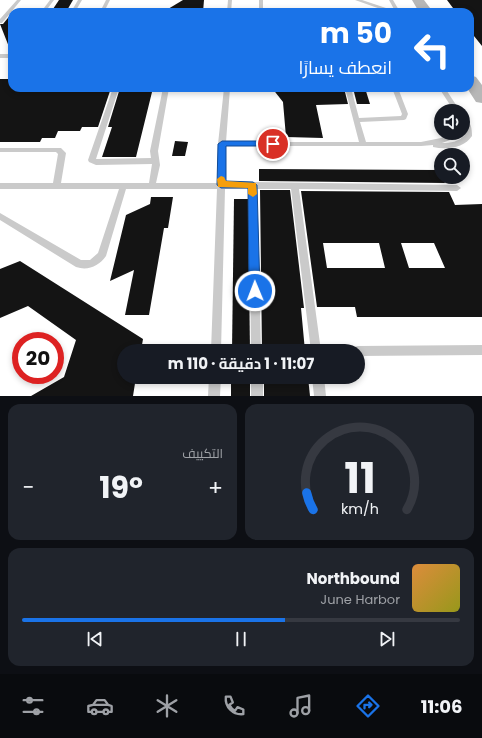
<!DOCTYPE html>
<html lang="ar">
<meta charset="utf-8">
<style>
body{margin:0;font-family:Poppins,Cairo,sans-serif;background:#20242c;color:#f1f3f6;direction:rtl;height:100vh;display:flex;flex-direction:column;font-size:15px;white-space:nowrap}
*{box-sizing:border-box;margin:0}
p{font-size:13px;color:#9ea1a6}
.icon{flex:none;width:22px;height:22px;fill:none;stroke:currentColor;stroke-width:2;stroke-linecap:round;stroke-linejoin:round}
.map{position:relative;height:396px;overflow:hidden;direction:ltr}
.drawer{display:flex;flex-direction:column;gap:8px;padding:8px;background:#0d0f14;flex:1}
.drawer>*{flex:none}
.banner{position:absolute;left:8px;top:8px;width:466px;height:84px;border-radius:12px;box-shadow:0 2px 6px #0003;direction:rtl;background:#1a73e8;color:#fff;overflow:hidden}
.fabs{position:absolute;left:434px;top:104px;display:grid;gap:8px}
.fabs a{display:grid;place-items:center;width:36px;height:36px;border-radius:50%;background:#171b24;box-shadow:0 2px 6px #0003;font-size:20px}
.speed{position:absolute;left:12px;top:332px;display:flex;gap:8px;font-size:20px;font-weight:700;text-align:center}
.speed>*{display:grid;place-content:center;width:52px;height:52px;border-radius:50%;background:#171b24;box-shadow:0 2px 6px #0003;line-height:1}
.speed .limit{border:6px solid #d22;background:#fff;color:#111}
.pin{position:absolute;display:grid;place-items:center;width:34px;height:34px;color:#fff;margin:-17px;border:2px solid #fff;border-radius:50%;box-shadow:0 1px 4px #0007}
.me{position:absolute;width:44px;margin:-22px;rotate:359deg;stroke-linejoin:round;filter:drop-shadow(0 0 3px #0008)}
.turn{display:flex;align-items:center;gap:14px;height:84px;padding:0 16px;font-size:18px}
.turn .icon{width:52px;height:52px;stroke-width:2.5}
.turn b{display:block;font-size:28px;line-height:34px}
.big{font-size:30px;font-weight:700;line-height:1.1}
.drawer .tile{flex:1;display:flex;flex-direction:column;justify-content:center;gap:6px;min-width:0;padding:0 14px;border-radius:12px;background:#20242c}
.drawer .dial{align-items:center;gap:0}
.dial svg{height:104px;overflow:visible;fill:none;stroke:#363941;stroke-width:7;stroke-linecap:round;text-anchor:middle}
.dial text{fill:#f1f3f6;stroke:none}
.song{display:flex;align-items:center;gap:12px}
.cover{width:48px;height:48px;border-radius:6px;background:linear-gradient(135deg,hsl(30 70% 55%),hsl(60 70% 35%))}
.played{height:4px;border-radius:2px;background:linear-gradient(90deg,#1a73e8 60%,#363941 60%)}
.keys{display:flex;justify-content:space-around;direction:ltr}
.heat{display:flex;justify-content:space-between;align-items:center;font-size:22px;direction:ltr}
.drawer .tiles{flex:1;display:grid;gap:8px;grid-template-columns:1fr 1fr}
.tile:last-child{grid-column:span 2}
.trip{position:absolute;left:117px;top:344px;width:248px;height:40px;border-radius:20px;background:#171b24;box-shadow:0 2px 6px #0003;font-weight:700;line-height:40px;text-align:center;direction:rtl}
.menu{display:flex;height:64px;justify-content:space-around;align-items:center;background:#090b0e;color:#9ea1a6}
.menu .icon{width:28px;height:28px}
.menu .current{color:#1a73e8}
.menu b{font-size:18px;color:#f1f3f6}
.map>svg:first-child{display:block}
</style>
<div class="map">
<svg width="482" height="396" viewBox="0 0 482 396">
<rect width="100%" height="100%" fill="#fff"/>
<g fill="#141414" fill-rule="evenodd">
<polygon points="59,0 73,0 66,12 51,12"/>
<polygon points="183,0 204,0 203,12 163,12"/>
<polygon points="447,0 482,0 482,46 470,31 470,12 456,12"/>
<polygon points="12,13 12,52 11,52 0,24 3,24"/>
<polygon points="0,79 12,79 12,88 111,88 98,127 82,127 80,131 58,131 55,138 42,138 40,142 0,142"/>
<polygon points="120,88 153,88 136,157 102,157 112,127 108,127"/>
<polygon points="272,88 344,88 348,104 316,105 323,138 286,137 283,102"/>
<polygon points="353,88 365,88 370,104 357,104"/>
<polygon points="175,141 188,142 185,156 172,156"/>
<polygon points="259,169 439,170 445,183 259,181"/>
<polygon points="260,190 290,190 304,308 301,308 305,351 262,351"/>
<path d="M301,191l148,1 6,13 27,-1v113h-125l-2,-10h-38zM323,243h56l6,25h-58zM401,243h33l11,25h-36z"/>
<polygon points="151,197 173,197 168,228 164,228 149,315 125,315 134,270 110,281 126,215 150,204"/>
<polygon points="234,199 248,199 250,351 232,351"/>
<polygon points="20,261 143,339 141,351 124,351 124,377 136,377 133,396 31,396 64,377 76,340 28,306 0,318 0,269"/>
<rect x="231" y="377" width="19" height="19"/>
<polygon points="264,377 308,377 310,396 264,396"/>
</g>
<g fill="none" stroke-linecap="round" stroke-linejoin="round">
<g fill="#cacaca" fill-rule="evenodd">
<polygon points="17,0 21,0 2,23 0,23 0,19"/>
<polygon points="50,0 54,0 45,12 41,12"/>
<polygon points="78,0 82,0 75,12 71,12"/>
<polygon points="106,0 110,0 104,12 100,12"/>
<polygon points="228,0 232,0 231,12 227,12"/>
<rect x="259" y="0" width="4" height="12"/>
<polygon points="355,0 362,0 395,11 389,0 393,0 400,12 389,12"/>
<rect x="0" y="54" width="12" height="4"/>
<path d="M113,88h6l-23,71h1l54,-1 -1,-7 13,-63h6l-11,63 2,14 -4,18h61l1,-39 6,-56h6l-4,54h133l-14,-54h6l8,30 42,-2 1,-2 -10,-26h6l10,26 -2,5 -2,1 -44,2 6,20h55l20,-4 10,-5h7l-8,7 -8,3c9,0 16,-1 23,-8l-2,-18c8,4 9,11 9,19 -8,12 -25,14 -39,11v-2l-12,1h-196v37l28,-1 204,3 4,3 -4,3 -158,-2 22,162h-10l-20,-162h-34l4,162h-10l-2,-162h-24l-4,162h-10l6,-162h-91l-20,67c-7,10 -18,15 -30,11l-76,-47v-7l81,47h9l8,-7 21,-64h-119v-6h53l5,-29 -2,-2h-56v-4h61l5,5 -5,30h88l3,-19 -56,1 -7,-3 -1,-2z"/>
<polygon points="439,88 445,88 460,111 454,111"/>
<polygon points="482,345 482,355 358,356 358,351 353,351 354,347 358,346"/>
<polygon points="209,377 221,377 220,396 208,396"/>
<rect x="251" y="377" width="12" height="19"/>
<polygon points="312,377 324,377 326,396 314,396"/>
</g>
<g fill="#b7b7b7" fill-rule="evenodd">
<polygon points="412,0 424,0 433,12 419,12"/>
<polygon points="470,75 476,77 482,85 482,103 476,102 467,88 470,88"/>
</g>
</g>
<polygon fill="#1a73e8" stroke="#114b97" points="222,141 273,141 277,144 273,146 226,146 226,181 253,182 257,185 260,291 259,294 255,296 251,294 249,291 248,188 221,188 217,185 218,144"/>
<polygon fill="#f59e0b" points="221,176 224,177 226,181 256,183 257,194 253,197 248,194 248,188 218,187 217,179"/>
</svg>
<div class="fabs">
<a><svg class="icon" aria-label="sound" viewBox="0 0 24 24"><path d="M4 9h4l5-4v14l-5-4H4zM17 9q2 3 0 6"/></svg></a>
<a><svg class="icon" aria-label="search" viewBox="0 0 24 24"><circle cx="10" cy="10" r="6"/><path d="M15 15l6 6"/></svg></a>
</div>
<div class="speed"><div class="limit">20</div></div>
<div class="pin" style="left:273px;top:144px;background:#d93025"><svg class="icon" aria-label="arrive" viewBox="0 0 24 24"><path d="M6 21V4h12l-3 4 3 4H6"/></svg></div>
<svg class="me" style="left:255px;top:291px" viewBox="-20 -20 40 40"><circle r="17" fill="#1a73e8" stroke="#fff" stroke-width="3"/><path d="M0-11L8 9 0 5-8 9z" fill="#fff"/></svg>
<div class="trip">11:07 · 1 دقيقة · 110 m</div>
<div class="banner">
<div class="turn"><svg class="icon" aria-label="left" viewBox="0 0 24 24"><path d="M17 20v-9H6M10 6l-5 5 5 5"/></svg><div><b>50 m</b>انعطف يسارًا</div></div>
</div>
</div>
<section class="drawer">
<div class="tiles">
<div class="tile dial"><svg viewBox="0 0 100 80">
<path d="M14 69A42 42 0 1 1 86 69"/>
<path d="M14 69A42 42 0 0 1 9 56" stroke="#1a73e8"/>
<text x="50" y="56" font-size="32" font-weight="700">11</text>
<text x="50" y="72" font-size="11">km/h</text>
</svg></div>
<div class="tile"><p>التكييف</p>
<div class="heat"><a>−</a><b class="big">19°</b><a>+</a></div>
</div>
<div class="tile">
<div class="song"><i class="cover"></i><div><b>Northbound</b><p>June Harbor</p></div></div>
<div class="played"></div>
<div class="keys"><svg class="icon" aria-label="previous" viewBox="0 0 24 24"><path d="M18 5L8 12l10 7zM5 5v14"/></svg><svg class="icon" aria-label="pause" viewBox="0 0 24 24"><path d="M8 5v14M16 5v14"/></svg><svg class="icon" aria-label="next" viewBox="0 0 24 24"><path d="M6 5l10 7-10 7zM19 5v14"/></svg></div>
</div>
</div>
</section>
<nav class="menu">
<b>11:06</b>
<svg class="icon current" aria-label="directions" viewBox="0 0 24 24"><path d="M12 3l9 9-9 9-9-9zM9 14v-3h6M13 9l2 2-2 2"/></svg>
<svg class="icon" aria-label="music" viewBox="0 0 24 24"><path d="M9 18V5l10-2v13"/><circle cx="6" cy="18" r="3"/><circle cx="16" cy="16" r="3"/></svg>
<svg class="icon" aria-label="phone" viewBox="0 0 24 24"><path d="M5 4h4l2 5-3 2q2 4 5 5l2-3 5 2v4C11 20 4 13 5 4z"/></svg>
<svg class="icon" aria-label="climate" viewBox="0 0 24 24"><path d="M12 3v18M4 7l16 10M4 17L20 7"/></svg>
<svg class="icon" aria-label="car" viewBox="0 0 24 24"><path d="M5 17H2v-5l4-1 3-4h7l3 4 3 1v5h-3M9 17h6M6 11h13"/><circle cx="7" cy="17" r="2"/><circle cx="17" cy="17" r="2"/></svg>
<svg class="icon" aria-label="filters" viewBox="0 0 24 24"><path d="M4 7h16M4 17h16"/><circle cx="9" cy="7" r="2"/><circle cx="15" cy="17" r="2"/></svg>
</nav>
